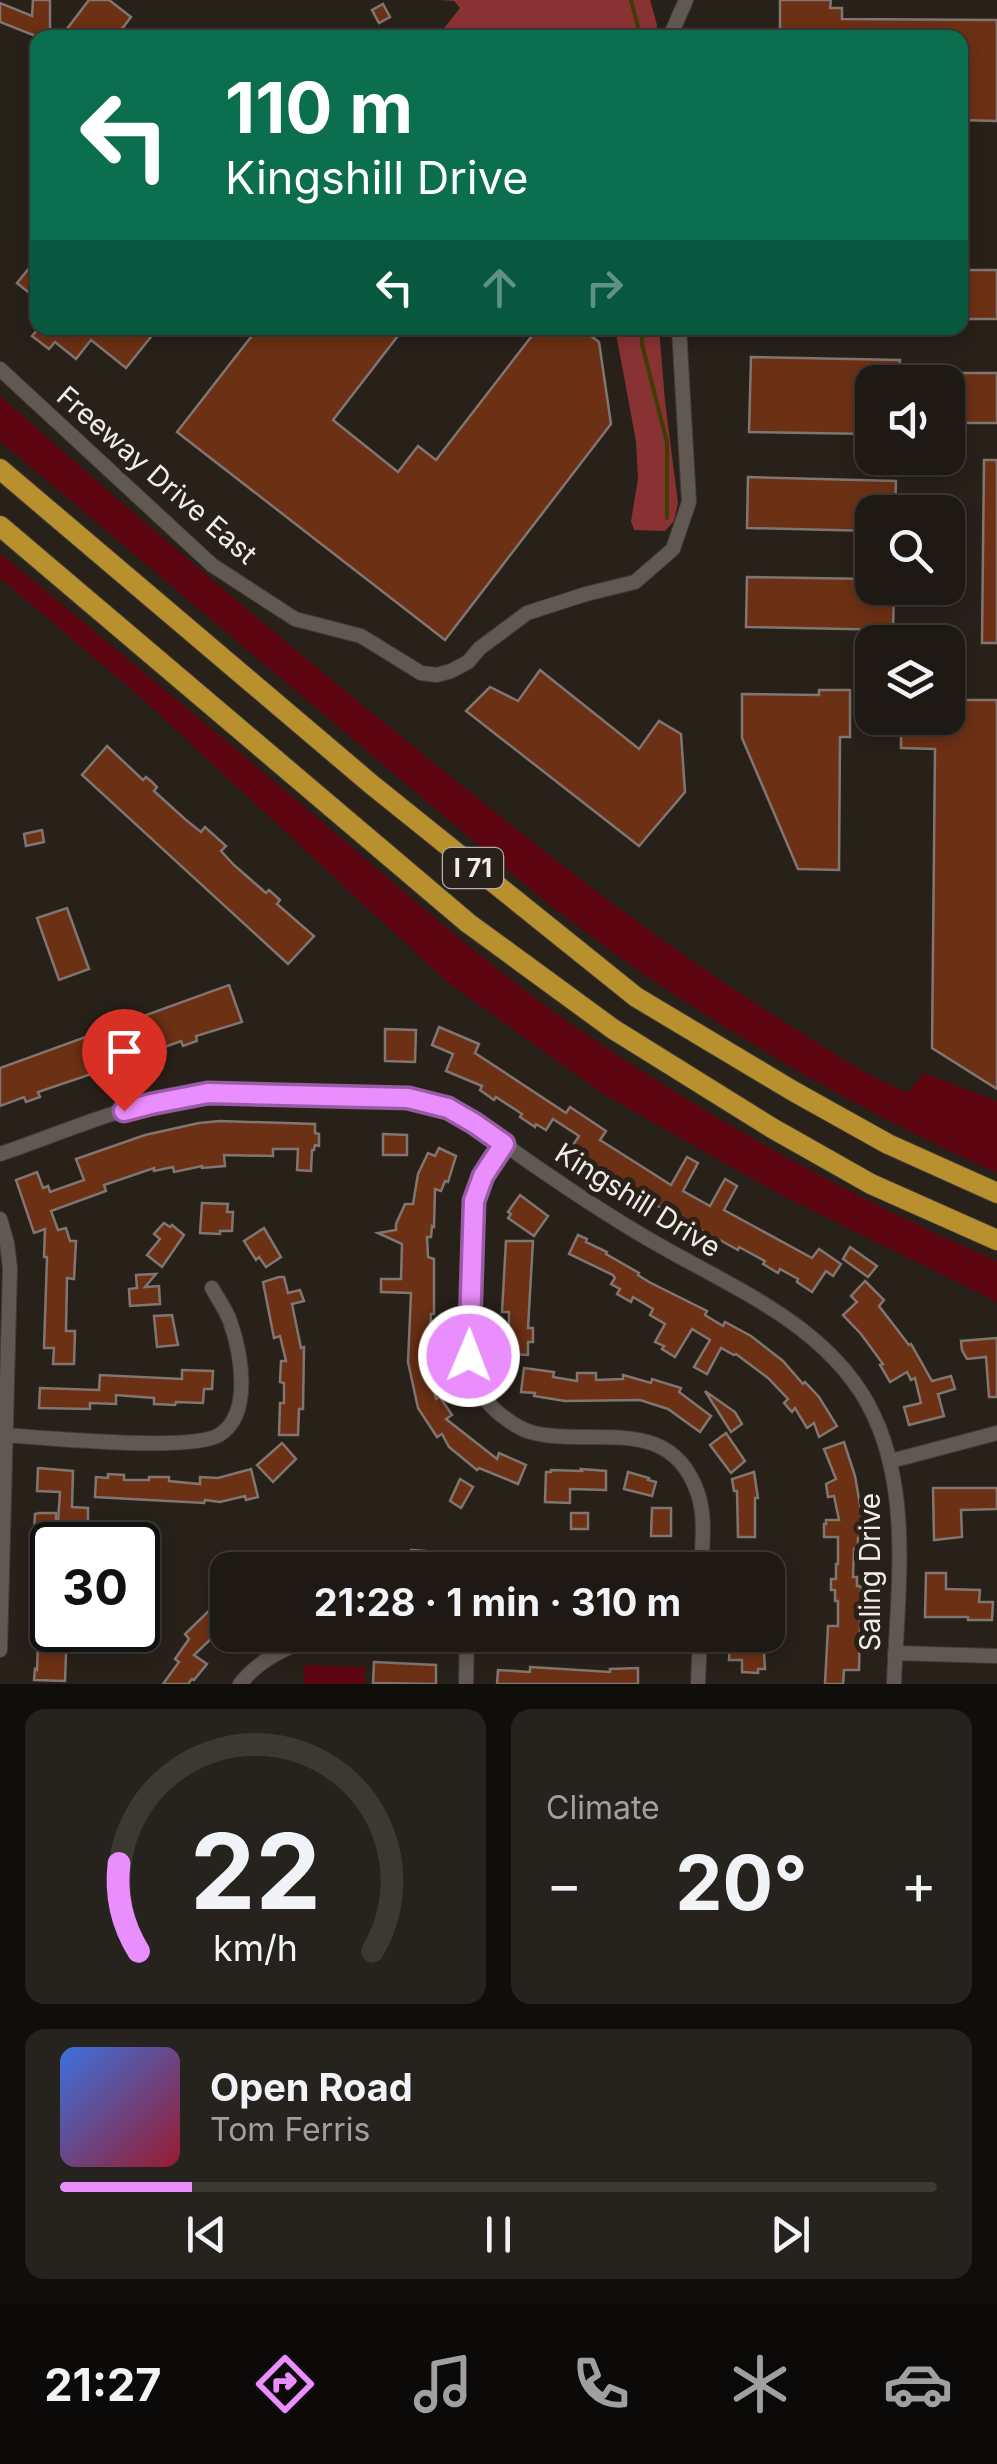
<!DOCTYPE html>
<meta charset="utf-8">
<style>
body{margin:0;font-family:Inter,sans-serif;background:#26221d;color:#f1f3f6;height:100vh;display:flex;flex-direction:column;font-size:38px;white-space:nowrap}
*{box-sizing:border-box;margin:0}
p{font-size:32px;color:#a1a0a0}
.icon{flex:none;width:55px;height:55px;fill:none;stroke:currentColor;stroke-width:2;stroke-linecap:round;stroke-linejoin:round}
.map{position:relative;height:1684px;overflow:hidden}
.side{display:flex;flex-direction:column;gap:25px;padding:25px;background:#100e0b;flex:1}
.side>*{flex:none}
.top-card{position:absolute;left:30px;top:30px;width:938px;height:305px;border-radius:20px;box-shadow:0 5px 15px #0003,0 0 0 2px #3c3834;background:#0b6e4f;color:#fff;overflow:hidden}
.controls{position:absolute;left:855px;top:365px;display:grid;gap:20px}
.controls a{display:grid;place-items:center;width:110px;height:110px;border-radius:20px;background:#1e1914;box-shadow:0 5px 15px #0003,0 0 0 2px #3c3834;font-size:50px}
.speed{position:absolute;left:30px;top:1522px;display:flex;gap:20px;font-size:50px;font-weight:700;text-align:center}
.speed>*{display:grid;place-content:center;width:130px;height:130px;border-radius:50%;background:#1e1914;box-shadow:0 5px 15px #0003,0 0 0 2px #3c3834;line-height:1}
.speed .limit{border:5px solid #111;border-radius:15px;background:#fff;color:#111}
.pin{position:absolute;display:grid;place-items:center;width:85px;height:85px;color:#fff;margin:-102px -42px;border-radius:50% 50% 50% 0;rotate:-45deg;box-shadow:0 0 10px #0007}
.pin .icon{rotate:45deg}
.me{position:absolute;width:110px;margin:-55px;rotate:1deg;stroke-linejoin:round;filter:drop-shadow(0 0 8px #0008)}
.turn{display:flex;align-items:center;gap:35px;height:210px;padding:0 30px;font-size:45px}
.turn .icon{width:130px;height:130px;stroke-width:2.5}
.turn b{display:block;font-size:70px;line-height:85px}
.lanes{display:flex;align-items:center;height:95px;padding:0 30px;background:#0003;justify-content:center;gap:50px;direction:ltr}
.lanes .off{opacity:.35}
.big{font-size:75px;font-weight:700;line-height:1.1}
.side .tile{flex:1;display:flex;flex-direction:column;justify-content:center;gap:15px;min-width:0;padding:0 35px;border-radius:20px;background:#26221d}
.side .dial{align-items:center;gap:0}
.dial svg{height:260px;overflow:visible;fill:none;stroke:#3c3834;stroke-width:7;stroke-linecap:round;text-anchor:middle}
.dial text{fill:#f1f3f6;stroke:none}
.song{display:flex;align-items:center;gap:30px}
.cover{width:120px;height:120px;border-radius:15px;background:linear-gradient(135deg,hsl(220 70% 55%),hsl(350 70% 35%))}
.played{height:10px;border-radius:5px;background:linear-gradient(90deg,#ea8dfd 15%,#3c3834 15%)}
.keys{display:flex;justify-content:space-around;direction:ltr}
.heat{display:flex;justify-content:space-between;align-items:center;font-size:55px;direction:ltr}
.side .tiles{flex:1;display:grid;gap:25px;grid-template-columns:1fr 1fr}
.tile:last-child{grid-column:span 2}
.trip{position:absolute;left:210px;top:1552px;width:575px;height:100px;border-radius:20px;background:#1e1914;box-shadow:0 5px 15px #0003,0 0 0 2px #3c3834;font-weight:700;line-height:100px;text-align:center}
.tab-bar{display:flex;height:160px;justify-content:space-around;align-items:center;background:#0c0a08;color:#a1a0a0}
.tab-bar .icon{width:70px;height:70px}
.tab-bar .on{color:#ea8dfd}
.tab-bar b{font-size:45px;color:#f1f3f6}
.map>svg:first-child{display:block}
</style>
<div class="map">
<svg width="997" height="1684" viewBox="0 0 997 1684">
<rect width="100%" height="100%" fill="#28211a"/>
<g fill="#5d0611">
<path d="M0,396c184,163 373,321 566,472 72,56 146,108 223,157 39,24 76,51 119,67l16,-19 73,28v72c-124,-56 -245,-125 -358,-202 -31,-22 -61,-45 -92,-68l-547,-462z"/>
<path d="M0,553c109,90 218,181 326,272 79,67 157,137 241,196 137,95 278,173 430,240v41l-212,-105 -179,-101 -159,-114 -309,-287 -138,-117z"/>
<polygon points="304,1665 365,1667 365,1684 304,1684"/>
</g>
<g fill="#883233">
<polygon points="439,0 650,0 657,25 656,37 437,37 460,8 454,1"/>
<polygon points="615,328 659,328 665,401 678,503 674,521 665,531 634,530 631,521 638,479 636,441"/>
</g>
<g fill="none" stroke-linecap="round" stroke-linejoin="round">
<g stroke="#403c05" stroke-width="4">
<polyline points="631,0 641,38"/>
<polyline points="642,328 642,344 667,443 667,518"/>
</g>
</g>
<g fill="#6c3014" stroke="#817571" stroke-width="2.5">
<polygon points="33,0 50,0 50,37 38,37 0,22 0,3 32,16"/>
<polygon points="89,0 109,0 131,17 115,38 60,38"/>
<polygon points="780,0 831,0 830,8 842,8 842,19 997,20 997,121 960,120 960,38 780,38"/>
<polygon points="383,4 390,17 379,23 372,10"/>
<polygon points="38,257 38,300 17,283"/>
<rect x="961" y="270" width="36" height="49"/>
<polygon points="39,328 158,328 126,368 91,340 76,359 55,342 49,349 32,336"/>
<polygon points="258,328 404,328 333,420 398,472 418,446 436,460 538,328 580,328 599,342 611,424 445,640 177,432"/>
<polygon points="751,357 900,360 899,382 872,382 872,434 749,432"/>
<rect x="959" y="373" width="38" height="50"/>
<polygon points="984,460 997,460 997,643 982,643"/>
<polygon points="748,477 896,481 895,512 872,512 872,531 747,528"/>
<polygon points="747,577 872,579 872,588 894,588 893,630 746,627"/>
<polygon points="540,670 639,749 659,721 681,734 685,792 639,846 466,711 490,687 518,701"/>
<polygon points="819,690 850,690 850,737 840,737 839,870 798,869 742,738 742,694 819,695"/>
<polygon points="948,700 997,700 997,1089 932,1048 935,749 901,748 901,718 948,718"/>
<polygon points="107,746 143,780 146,777 152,782 157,787 154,791 186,820 201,832 205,827 226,846 221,851 234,865 266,893 269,890 280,900 277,904 314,936 288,964 82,775"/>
<polygon points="42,830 44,842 26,846 24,834"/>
<polygon points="67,908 89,969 59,980 37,918"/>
<polygon points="229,985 242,1022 196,1036 197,1041 183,1046 181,1041 140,1056 123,1063 126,1069 99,1079 97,1072 38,1092 40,1097 26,1102 24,1097 0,1106 0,1068"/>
<polygon points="439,1027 479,1044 475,1053 566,1113 570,1107 606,1131 600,1140 671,1185 687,1157 698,1163 683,1191 710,1206 725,1179 737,1186 724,1210 812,1258 819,1249 841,1264 833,1276 826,1271 812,1292 797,1282 798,1279 780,1269 778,1273 763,1264 765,1261 750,1253 739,1247 738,1250 643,1198 569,1151 579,1136 553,1119 546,1130 536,1124 535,1127 520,1117 522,1114 496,1097 494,1100 480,1090 482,1086 446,1071 453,1054 432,1045"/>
<polygon points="385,1029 416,1030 415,1062 385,1061"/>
<polygon points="220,1121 315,1124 315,1133 319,1134 319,1146 315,1145 314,1150 312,1150 311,1171 297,1170 298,1149 273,1149 273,1156 224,1155 225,1166 202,1168 202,1166 174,1172 173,1167 154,1171 154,1168 104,1185 106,1191 51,1211 58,1230 66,1228 70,1241 76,1241 74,1279 67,1278 66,1331 75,1331 74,1364 53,1364 54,1348 44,1348 47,1257 44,1257 45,1229 34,1233 16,1180 37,1172 43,1188 48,1186 50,1192 84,1180 76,1159 145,1135 199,1123"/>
<polygon points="383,1134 407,1135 407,1155 383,1155"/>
<polygon points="439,1148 456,1156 448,1182 445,1181 441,1191 435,1189 434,1227 432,1226 431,1237 427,1237 428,1257 434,1259 434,1314 431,1314 430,1339 432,1339 432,1358 436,1373 430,1374 436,1399 440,1397 452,1415 446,1419 497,1459 499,1453 526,1465 518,1484 479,1468 477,1470 449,1447 442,1434 437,1437 418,1408 408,1362 411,1293 381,1292 381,1279 401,1279 402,1244 378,1233 396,1230 396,1224 405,1204 413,1204 418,1174 428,1153 435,1156"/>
<polygon points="520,1195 548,1216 534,1236 508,1218 511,1214 508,1212"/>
<polygon points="202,1203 228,1204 227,1212 233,1212 232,1231 220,1231 220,1234 200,1233"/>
<polygon points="164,1223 170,1227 172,1225 184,1235 162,1267 147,1255 160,1239 154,1234"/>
<polygon points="264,1228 281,1257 266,1267 259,1257 256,1260 244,1241"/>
<polygon points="578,1235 587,1239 586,1242 607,1252 606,1254 639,1273 638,1275 649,1282 707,1311 705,1315 723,1326 725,1322 751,1336 783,1361 803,1384 805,1382 819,1397 837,1426 819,1437 814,1423 807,1428 795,1408 792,1412 784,1403 788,1399 768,1378 736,1354 734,1355 721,1348 707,1374 694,1367 710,1340 692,1329 675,1357 662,1349 664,1346 655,1342 665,1324 650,1315 653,1309 633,1297 631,1302 617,1294 620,1289 611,1284 615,1278 613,1275 569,1254"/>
<polygon points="506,1241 533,1241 528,1328 533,1328 533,1342 528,1342 528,1355 503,1354 503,1340 509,1340 509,1312 502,1312"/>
<polygon points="850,1247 877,1266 868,1277 843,1259"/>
<polygon points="156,1274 145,1287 159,1286 160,1304 130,1306 129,1289 137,1288 136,1275"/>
<polygon points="279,1277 284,1277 288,1293 300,1290 304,1301 292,1304 301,1348 304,1347 303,1409 299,1409 298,1435 279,1435 280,1403 284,1403 284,1383 280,1382 281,1361 286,1361 280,1336 274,1338 263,1282"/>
<polygon points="865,1281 884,1300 879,1306 909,1345 911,1344 932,1381 951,1376 955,1389 938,1394 944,1416 909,1425 904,1407 921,1403 915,1378 911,1380 907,1372 890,1382 880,1365 883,1364 861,1334 843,1315 857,1302 851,1296"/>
<polygon points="172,1315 178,1345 157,1347 154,1316"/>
<polygon points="997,1338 997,1397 989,1397 986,1357 967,1359 962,1350 961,1341"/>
<polygon points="524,1368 554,1372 553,1377 577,1381 577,1373 596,1373 596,1380 623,1379 623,1375 651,1383 652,1379 681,1388 679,1392 711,1416 700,1432 668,1409 640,1400 565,1401 534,1396 535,1393 521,1392"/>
<polygon points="182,1370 213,1371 212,1389 204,1389 203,1403 176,1402 175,1405 154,1404 154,1398 116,1395 116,1404 90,1403 90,1409 39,1408 40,1388 99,1390 100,1375 182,1379"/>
<polygon points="705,1391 735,1412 742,1424 731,1432"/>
<polygon points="726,1433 745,1461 731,1473 710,1445"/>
<polygon points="844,1442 855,1476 862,1516 862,1538 858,1538 858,1549 854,1549 853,1577 857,1577 857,1586 861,1586 859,1670 844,1670 843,1684 825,1684 828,1626 838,1626 838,1601 835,1601 835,1590 831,1590 831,1579 836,1579 836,1564 838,1564 838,1537 824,1537 824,1524 826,1524 826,1520 839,1520 834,1496 828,1497 826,1484 836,1479 824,1449"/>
<polygon points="282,1443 296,1459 273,1482 257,1465"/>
<polygon points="38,1468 73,1471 72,1507 88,1508 88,1523 58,1522 60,1492 37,1491"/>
<polygon points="251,1469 258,1497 246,1500 245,1496 220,1502 205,1500 204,1503 95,1497 96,1477 108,1478 108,1474 124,1475 124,1480 149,1480 149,1477 169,1477 169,1481 200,1484 200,1477 218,1478"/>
<polygon points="581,1469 606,1471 606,1490 570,1489 570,1503 545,1502 546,1472 551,1472 551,1470 582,1471"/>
<polygon points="628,1472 649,1478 648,1480 656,1482 652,1496 624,1489"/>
<polygon points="754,1472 758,1498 755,1498 755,1537 738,1537 737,1491 734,1491 732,1479"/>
<polygon points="460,1479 473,1487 461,1508 450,1501"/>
<polygon points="933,1488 997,1488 997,1509 961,1510 962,1537 934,1540"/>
<polygon points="652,1508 671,1508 671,1536 651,1536"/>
<polygon points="39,1513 56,1513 56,1544 52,1544 52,1583 38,1582 39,1543 37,1543 37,1531 34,1531 35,1514"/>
<rect x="571" y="1513" width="17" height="16"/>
<polygon points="411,1550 425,1551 425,1565 410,1565"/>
<polygon points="301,1556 303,1570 285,1570 284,1558"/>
<polygon points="926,1573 946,1573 946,1589 980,1590 979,1602 993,1602 992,1620 968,1620 968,1617 925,1617"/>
<polygon points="223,1581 228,1589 228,1648 215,1635 194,1655 207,1664 194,1680 192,1679 188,1684 163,1684 179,1662 175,1659 189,1639 185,1634 220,1600 212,1587"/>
<polygon points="39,1615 52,1616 52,1630 67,1630 65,1681 34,1680 35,1669 37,1670"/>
<polygon points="730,1635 763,1635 765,1669 758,1669 758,1673 742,1672 742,1660 729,1660"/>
<polygon points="374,1662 436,1665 436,1684 373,1683"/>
<polygon points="530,1667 610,1672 610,1669 638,1668 638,1684 497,1684 498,1670 530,1672"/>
</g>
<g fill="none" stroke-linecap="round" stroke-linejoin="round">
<defs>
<g id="minor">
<polyline points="671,38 672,32 686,0"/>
<polyline points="0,369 212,565 295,619 361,636 421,673 437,675 451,671 468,662 480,648 527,613 586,594 635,582 673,549 689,502 679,328"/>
<path d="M504,1145c-11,14 -22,28 -27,45 -10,30 -6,67 -7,98 0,27 -5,58 2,84 5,17 15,32 29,43 10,8 20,15 33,18 61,14 137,-20 164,61 8,24 4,51 3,76"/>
<path d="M0,1154c68,-23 138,-56 210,-61 43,-3 86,1 129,2 37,1 77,-2 111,14 27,13 51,33 75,50 46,32 92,63 141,90 76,43 169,82 208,167 38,81 23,180 20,268"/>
<polyline points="0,1219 7,1243 10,1268 0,1650"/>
<path d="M5,1435c39,3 186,17 214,0 34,-21 22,-82 11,-114 -4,-11 -12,-22 -18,-33"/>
<polyline points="891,1461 997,1433"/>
<polyline points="454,1635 700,1639"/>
<polyline points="895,1653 997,1656"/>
<path d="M240,1684c22,-28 56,-42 90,-49"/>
<polyline points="466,1684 467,1635"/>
<polyline points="698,1684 700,1635"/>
</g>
<g id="highway">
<polyline points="0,469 371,784 636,997 793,1091 888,1144 997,1193"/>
<polyline points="0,526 468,923 613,1029 772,1128 871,1184 997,1240"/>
</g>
</defs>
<use href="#minor" stroke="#423c37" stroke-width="16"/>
<use href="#highway" stroke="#423c37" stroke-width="22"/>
<use href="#minor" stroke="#615851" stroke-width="14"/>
<use href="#highway" stroke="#b9902e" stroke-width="20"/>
</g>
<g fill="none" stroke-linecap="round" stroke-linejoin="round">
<defs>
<polyline id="route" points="124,1111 151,1104 208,1093 408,1098 448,1108 474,1123 504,1144 483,1176 474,1201 469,1356"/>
</defs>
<use href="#route" stroke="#985ca4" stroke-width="25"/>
<use href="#route" stroke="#ea8dfd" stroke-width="18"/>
</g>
<g text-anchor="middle" stroke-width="10" stroke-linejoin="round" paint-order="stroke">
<rect fill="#28211a" stroke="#b5afaa" stroke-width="2.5" x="443" y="848" width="60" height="40" rx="8"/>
<g font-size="25" font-weight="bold" fill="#f1ece7">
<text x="473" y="877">I 71</text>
</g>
<g font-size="28" fill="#f1ece7" stroke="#28211a">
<text transform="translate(157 475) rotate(41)" y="10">Freeway Drive East</text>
<text transform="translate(638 1200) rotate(32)" y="10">Kingshill Drive</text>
<text transform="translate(870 1572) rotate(-90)" y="10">Saling Drive</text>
</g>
</g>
</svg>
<div class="controls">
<a><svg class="icon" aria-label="sound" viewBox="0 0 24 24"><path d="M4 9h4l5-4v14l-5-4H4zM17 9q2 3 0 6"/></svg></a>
<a><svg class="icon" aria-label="search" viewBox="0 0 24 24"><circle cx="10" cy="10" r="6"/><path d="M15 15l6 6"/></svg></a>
<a><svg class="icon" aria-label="layers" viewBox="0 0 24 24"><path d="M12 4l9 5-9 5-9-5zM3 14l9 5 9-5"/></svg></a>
</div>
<div class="speed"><div class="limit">30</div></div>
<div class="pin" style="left:124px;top:1111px;background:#d93025"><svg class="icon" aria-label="arrive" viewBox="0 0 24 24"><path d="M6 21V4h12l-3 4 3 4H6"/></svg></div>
<svg class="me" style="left:469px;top:1356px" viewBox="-20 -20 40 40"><circle r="17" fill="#ea8dfd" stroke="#fff" stroke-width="3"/><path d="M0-11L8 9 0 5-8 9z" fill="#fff"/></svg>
<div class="trip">21:28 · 1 min · 310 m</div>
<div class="top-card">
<div class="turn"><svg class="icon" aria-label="left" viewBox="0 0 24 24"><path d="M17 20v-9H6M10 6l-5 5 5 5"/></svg><div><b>110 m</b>Kingshill Drive</div></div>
<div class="lanes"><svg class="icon" aria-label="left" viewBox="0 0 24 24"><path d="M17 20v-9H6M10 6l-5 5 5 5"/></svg><svg class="icon off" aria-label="ahead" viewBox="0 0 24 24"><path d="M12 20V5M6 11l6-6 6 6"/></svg><svg class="icon off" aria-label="right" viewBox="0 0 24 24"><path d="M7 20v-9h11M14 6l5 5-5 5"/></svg></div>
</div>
</div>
<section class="side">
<div class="tiles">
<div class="tile dial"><svg viewBox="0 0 100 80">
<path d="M14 69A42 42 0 1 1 86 69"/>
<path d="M14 69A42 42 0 0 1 8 42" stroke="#ea8dfd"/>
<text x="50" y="56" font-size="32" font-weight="700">22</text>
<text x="50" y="72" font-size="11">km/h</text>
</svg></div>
<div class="tile"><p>Climate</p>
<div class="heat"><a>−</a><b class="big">20°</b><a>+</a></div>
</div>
<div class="tile">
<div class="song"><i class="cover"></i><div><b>Open Road</b><p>Tom Ferris</p></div></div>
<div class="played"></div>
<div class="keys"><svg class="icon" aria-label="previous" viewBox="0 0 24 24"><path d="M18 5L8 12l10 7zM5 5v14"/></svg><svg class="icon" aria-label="pause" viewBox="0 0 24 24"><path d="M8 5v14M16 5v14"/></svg><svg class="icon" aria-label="next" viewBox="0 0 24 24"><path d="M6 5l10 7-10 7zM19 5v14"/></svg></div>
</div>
</div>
</section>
<nav class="tab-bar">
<b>21:27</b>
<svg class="icon on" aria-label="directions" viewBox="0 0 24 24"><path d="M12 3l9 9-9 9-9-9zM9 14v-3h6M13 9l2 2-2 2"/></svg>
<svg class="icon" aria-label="music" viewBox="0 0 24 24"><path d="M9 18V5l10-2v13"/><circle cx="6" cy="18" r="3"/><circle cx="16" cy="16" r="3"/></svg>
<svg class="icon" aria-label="phone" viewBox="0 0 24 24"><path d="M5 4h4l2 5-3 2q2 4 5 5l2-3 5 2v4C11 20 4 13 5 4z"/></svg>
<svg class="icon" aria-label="climate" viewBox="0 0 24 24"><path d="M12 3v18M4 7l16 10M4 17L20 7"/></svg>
<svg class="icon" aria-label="car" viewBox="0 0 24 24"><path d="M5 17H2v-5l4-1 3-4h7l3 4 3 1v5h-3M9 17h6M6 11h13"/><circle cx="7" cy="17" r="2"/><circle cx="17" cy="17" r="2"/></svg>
</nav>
